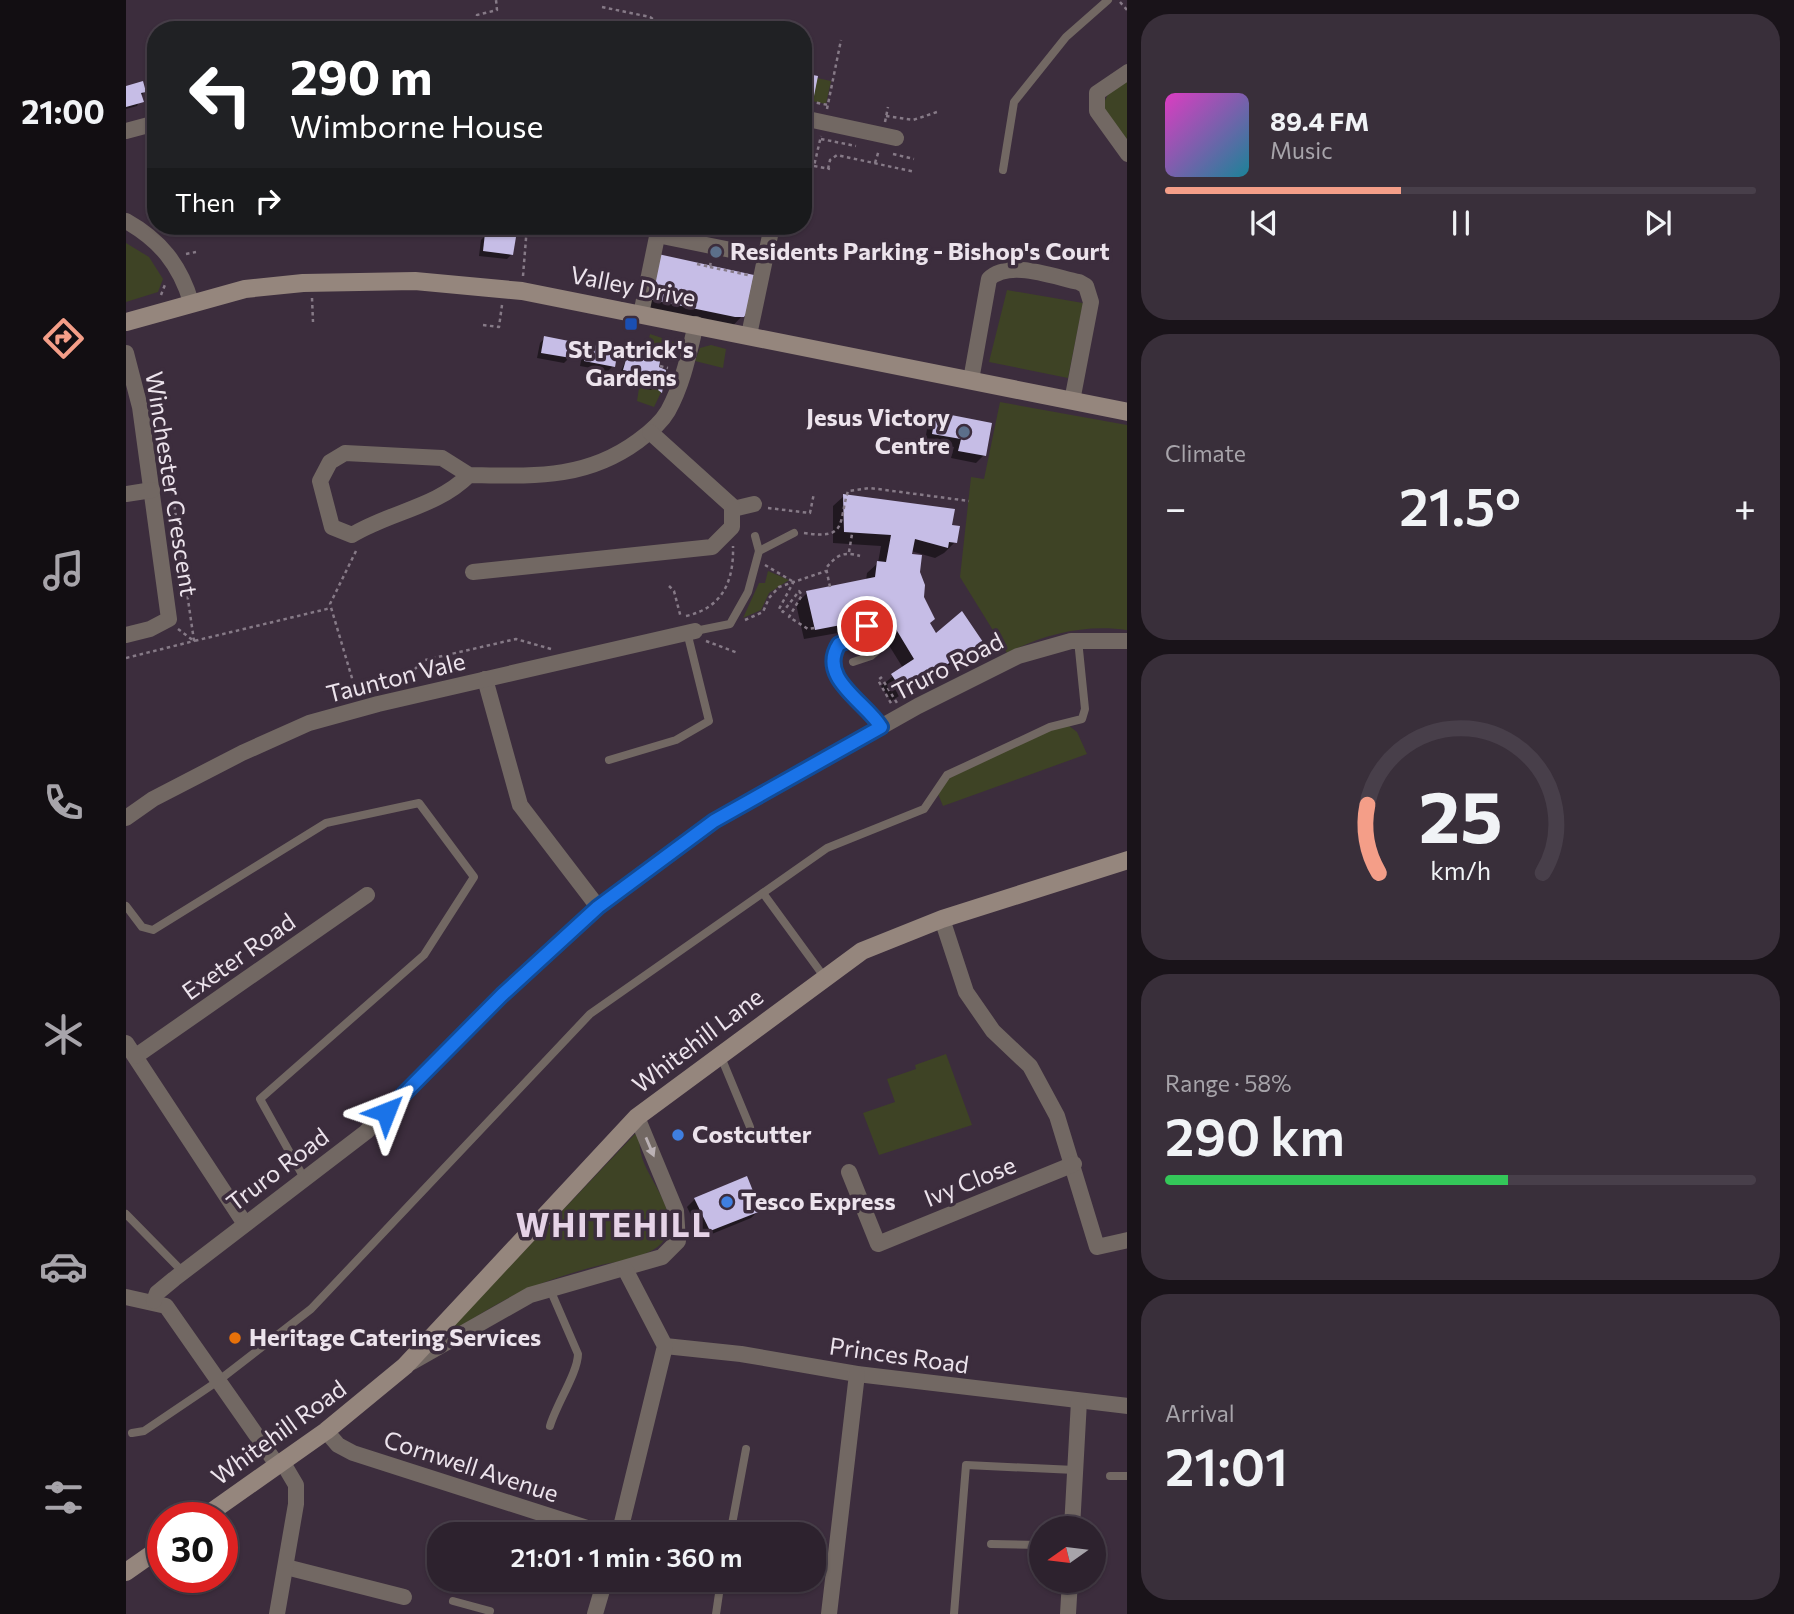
<!DOCTYPE html>
<meta charset="utf-8">
<style>
body{margin:0;font-family:Commissioner,sans-serif;background:#392f3a;color:#f1f3f6;height:100vh;display:flex;flex-direction:column;font-size:26px;white-space:nowrap}
*{box-sizing:border-box;margin:0}
p{font-size:23px;color:#a7a4aa}
.icon{flex:none;width:38px;height:38px;fill:none;stroke:currentColor;stroke-width:2;stroke-linecap:round;stroke-linejoin:round}
.map{position:relative;flex:1;overflow:hidden}
.side{display:flex;flex-direction:column;gap:14px;padding:14px;background:#191319;width:667px}
.side>*{flex:none}
.banner{position:absolute;left:21px;top:21px;width:665px;height:214px;border-radius:28px;box-shadow:0 2px 5px #0004,0 0 0 2px #483f4a;background:#202124;color:#fff;overflow:hidden}
.needle{width:46px;rotate:256deg}
.buttons{position:absolute;left:903px;top:1516px;display:grid;gap:14px}
.buttons a{display:grid;place-items:center;width:77px;height:77px;border-radius:50%;background:#2d222e;box-shadow:0 2px 5px #0004,0 0 0 2px #483f4a;font-size:35px}
.speed{position:absolute;left:21px;top:1502px;display:flex;gap:14px;font-size:35px;font-weight:700;text-align:center}
.speed>*{display:grid;place-content:center;width:91px;height:91px;border-radius:50%;background:#2d222e;box-shadow:0 2px 5px #0004,0 0 0 2px #483f4a;line-height:1}
.speed .limit{border:10px solid #d22;background:#fff;color:#111}
.pin{position:absolute;display:grid;place-items:center;width:60px;height:60px;color:#fff;margin:-30px;border:4px solid #fff;border-radius:50%;box-shadow:0 2px 7px #0007}
.me{position:absolute;width:77px;margin:-38px;rotate:45deg;stroke-linejoin:round;filter:drop-shadow(0 0 5px #0008)}
.turn{display:flex;align-items:center;gap:24px;height:147px;padding:0 28px;font-size:32px}
.turn .icon{width:91px;height:91px;stroke-width:2.5}
.turn b{display:block;font-size:49px;line-height:60px}
.then{display:flex;align-items:center;height:66px;padding:0 28px;background:#0003;gap:14px;font-size:26px}
.big{font-size:52px;font-weight:600;line-height:1.1}
.side .card{flex:1;display:flex;flex-direction:column;justify-content:center;gap:10px;min-width:0;padding:0 24px;border-radius:28px;background:#392f3a}
.side .dial{align-items:center;gap:0}
.dial svg{height:182px;overflow:visible;fill:none;stroke:#483f4a;stroke-width:7;stroke-linecap:round;text-anchor:middle}
.dial text{fill:#f1f3f6;stroke:none}
.song{display:flex;align-items:center;gap:21px}
.cover{width:84px;height:84px;border-radius:10px;background:linear-gradient(135deg,hsl(310 70% 55%),hsl(190 70% 35%))}
.played{height:7px;border-radius:4px;background:linear-gradient(90deg,#f49e88 40%,#483f4a 40%)}
.keys{display:flex;justify-content:space-around;direction:ltr}
.heat{display:flex;justify-content:space-between;align-items:center;font-size:38px;direction:ltr}
.charge{height:10px;border-radius:5px;background:linear-gradient(90deg,#34c759 58%,#483f4a 0)}
.trip{position:absolute;left:301px;top:1522px;width:399px;height:70px;border-radius:28px;background:#2d222e;box-shadow:0 2px 5px #0004,0 0 0 2px #483f4a;font-weight:600;line-height:70px;text-align:center}
main{display:flex;flex:1;min-height:0}
.tabs{display:flex;flex-direction:column;width:126px;justify-content:space-around;align-items:center;background:#120e12;color:#a7a4aa}
.tabs .icon{width:49px;height:49px}
.tabs .current{color:#f49e88}
.tabs b{font-size:32px;color:#f1f3f6}
.map>svg:first-child{display:block}
</style>
<main>
<nav class="tabs">
<b>21:00</b>
<svg class="icon current" aria-label="directions" viewBox="0 0 24 24"><path d="M12 3l9 9-9 9-9-9zM9 14v-3h6M13 9l2 2-2 2"/></svg>
<svg class="icon" aria-label="music" viewBox="0 0 24 24"><path d="M9 18V5l10-2v13"/><circle cx="6" cy="18" r="3"/><circle cx="16" cy="16" r="3"/></svg>
<svg class="icon" aria-label="phone" viewBox="0 0 24 24"><path d="M5 4h4l2 5-3 2q2 4 5 5l2-3 5 2v4C11 20 4 13 5 4z"/></svg>
<svg class="icon" aria-label="climate" viewBox="0 0 24 24"><path d="M12 3v18M4 7l16 10M4 17L20 7"/></svg>
<svg class="icon" aria-label="car" viewBox="0 0 24 24"><path d="M5 17H2v-5l4-1 3-4h7l3 4 3 1v5h-3M9 17h6M6 11h13"/><circle cx="7" cy="17" r="2"/><circle cx="17" cy="17" r="2"/></svg>
<svg class="icon" aria-label="filters" viewBox="0 0 24 24"><path d="M4 7h16M4 17h16"/><circle cx="9" cy="7" r="2"/><circle cx="15" cy="17" r="2"/></svg>
</nav>
<div class="map">
<svg width="1002" height="1614" viewBox="0 0 1002 1614">
<rect width="100%" height="100%" fill="#3c2d3d"/>
<g fill="#3e4325">
<path d="M1001,77v70c-22,-33 -38,-42 0,-70z"/>
<polygon points="691,78 705,81 700,104 677,99 677,94"/>
<polygon points="0,243 23,257 37,279 32,292 0,302"/>
<polygon points="881,290 957,303 942,378 863,362"/>
<polygon points="524,334 548,342 548,359 520,353"/>
<polygon points="585,345 600,349 597,368 569,361 574,348"/>
<polygon points="515,375 542,378 528,407 511,401"/>
<path d="M874,402l127,23v205c-42,-6 -82,4 -120,23l-47,-76 11,-100 13,2z"/>
<polygon points="642,571 663,580 643,593 635,610 617,618 633,583 639,583"/>
<polygon points="942,725 951,732 961,754 817,806 812,794 819,780 928,728"/>
<polygon points="820,1054 846,1125 753,1155 737,1113 769,1102 761,1079 790,1069 789,1065"/>
<path d="M509,1134l5,3c-5,33 35,61 28,94 -2,9 -9,16 -17,20 -17,9 -32,10 -50,14 -21,5 -42,12 -61,19 -31,11 -57,29 -85,45l-1,-4z"/>
</g>
<g fill="#0007">
<polygon points="677,75 686,95 681,100 677,100"/>
<polygon points="30,84 30,105 26,106 23,90"/>
<polygon points="0,88 18,91 11,106 0,109"/>
<polygon points="360,235 386,254 381,259 353,256 355,240"/>
<polygon points="516,272 616,316 600,333 507,315"/>
<polygon points="419,338 443,358 438,363 411,358 414,343"/>
<polygon points="462,346 487,366 482,371 454,366 457,351"/>
<polygon points="520,355 536,379 525,390 505,385 507,378 493,375 501,358 514,361"/>
<polygon points="810,414 858,455 850,463 825,458 828,447 799,442 802,422"/>
<polygon points="718,496 824,526 829,542 818,553 809,558 785,551 802,624 809,635 854,642 844,652 765,701 755,686 777,668 751,626 678,639 670,604 681,593 740,581 741,573 752,563 755,546 707,543 707,506"/>
<polygon points="569,1199 633,1210 625,1218 576,1238 561,1207"/>
</g>
<g fill="#c6bde6">
<polygon points="677,73 692,76 688,96 677,94"/>
<polygon points="17,81 20,92 15,93 18,102 0,107 0,86"/>
<polygon points="359,233 390,237 387,255 357,251"/>
<polygon points="532,254 628,275 620,314 618,317 609,317 522,299"/>
<polygon points="418,336 448,342 445,358 415,353"/>
<polygon points="462,344 492,350 489,367 458,361"/>
<polygon points="520,353 535,356 533,367 540,370 536,393 532,390 538,380 520,376 518,385 513,384 515,375 497,370 501,356 519,360"/>
<polygon points="810,412 866,423 860,456 832,451 835,439 806,434"/>
<polygon points="717,494 829,509 826,525 834,526 831,543 823,542 822,548 789,539 786,554 796,555 794,572 799,585 798,597 809,619 804,623 810,633 836,611 857,642 777,692 765,674 788,659 762,616 689,630 680,591 749,577 751,561 760,562 765,535 718,532"/>
<polygon points="621,1176 635,1211 584,1231 568,1198"/>
</g>
<g fill="none" stroke-linecap="round" stroke-linejoin="round">
<g stroke="#867a87" stroke-width="2.5" stroke-dasharray="3.5 3.5" stroke-linecap="butt">
<polyline points="994,2 1002,11"/>
<polyline points="476,7 524,17 528,20 527,30"/>
<polyline points="351,30 351,15 371,10 370,0"/>
<polyline points="396,30 409,30"/>
<polyline points="677,100 702,105"/>
<polyline points="701,109 715,40"/>
<polyline points="760,116 787,120 811,112"/>
<polyline points="759,122 762,107"/>
<polyline points="695,139 730,146"/>
<polyline points="767,154 788,159"/>
<polyline points="677,163 688,166 695,136"/>
<polyline points="749,163 753,150"/>
<polyline points="688,166 704,169"/>
<polyline points="702,169 704,160 711,155 789,172"/>
<polyline points="477,226 517,235"/>
<polyline points="60,254 70,252"/>
<polyline points="571,264 584,267 585,260"/>
<polyline points="584,267 622,275"/>
<polyline points="397,276 401,226"/>
<polyline points="35,295 40,282"/>
<polyline points="186,298 187,322"/>
<polyline points="357,325 373,327 376,305"/>
<polyline points="534,366 542,368"/>
<polyline points="520,380 521,376 538,380"/>
<polyline points="642,508 684,513 688,493"/>
<path d="M678,533c44,7 34,-10 44,-42l22,-3 99,13"/>
<polyline points="230,551 204,604 231,695"/>
<polyline points="723,552 726,534"/>
<polyline points="639,565 666,581"/>
<polyline points="668,581 653,609 657,612 673,591 676,595 663,617 682,629 689,628"/>
<polyline points="543,586 548,591 555,618"/>
<path d="M704,587l-4,-19c11,-13 17,-17 34,-12"/>
<path d="M560,616c36,-8 48,-34 47,-70"/>
<polyline points="619,620 637,612 643,598 653,587 700,571"/>
<polyline points="52,629 68,641 205,608"/>
<polyline points="580,641 612,653"/>
<polyline points="0,658 68,641 36,420 29,399"/>
<polyline points="756,677 752,680 766,705"/>
<polyline points="758,682 771,703"/>
<polyline points="273,683 299,660 390,639 425,649"/>
</g>
<g stroke="#726863" stroke-width="8">
<polyline points="877,170 888,102 940,37 982,0"/>
<polyline points="629,536 633,551"/>
<polyline points="569,631 604,624 622,592 633,551 668,533"/>
<path d="M749,651l-10,-15c-11,1 -23,3 -29,14 -16,30 32,56 45,77"/>
<polyline points="727,662 745,656 764,639 753,624 740,626 737,636"/>
<polyline points="483,760 550,740 583,721 561,632"/>
<polyline points="637,893 699,978"/>
<polyline points="0,906 16,927 27,930 200,823 293,803 348,877 298,955 134,1099 178,1178"/>
<polyline points="595,1057 624,1127"/>
<polyline points="0,1214 57,1272"/>
<path d="M423,1287l29,67c0,18 -22,51 -28,72"/>
<polyline points="6,1433 18,1431 92,1381 185,1309 464,1014 701,848 798,809 821,775 924,727 956,719 959,709 952,640"/>
<polyline points="984,1476 1002,1476"/>
<polyline points="604,1535 620,1449"/>
<polyline points="865,1544 915,1545"/>
<polyline points="327,1601 364,1611 363,1614"/>
<polyline points="590,1614 595,1580"/>
<polyline points="828,1614 840,1465 949,1470"/>
</g>
<g stroke="#726863" stroke-width="16">
<polyline points="1002,72 971,93 971,111 1002,154"/>
<polyline points="677,118 770,138"/>
<polyline points="0,131 30,123"/>
<path d="M0,221c34,19 54,44 65,81"/>
<polyline points="531,235 620,253"/>
<polyline points="515,314 533,227"/>
<polyline points="623,335 646,226"/>
<polyline points="0,353 14,407 43,619 24,629 0,635"/>
<path d="M845,380l18,-101c20,-20 65,-2 90,3l7,4 5,16 -19,99"/>
<path d="M343,475l-27,-17 -97,-5 -15,9 -10,19 12,46 20,8c38,-23 85,-28 117,-60 63,1 116,5 169,-34 11,-8 23,-18 30,-30 15,-27 21,-58 28,-87"/>
<polyline points="0,494 26,490"/>
<polyline points="607,509 628,504"/>
<polyline points="347,572 586,547 606,527 606,506 524,432"/>
<polyline points="359,679 394,805 472,907"/>
<polyline points="0,818 27,799 116,753 183,723 252,704 569,631"/>
<polyline points="816,919 840,992 867,1031 904,1066 931,1116 971,1247 1002,1240"/>
<polyline points="0,1043 119,1224"/>
<polyline points="10,1056 241,895"/>
<polyline points="723,1172 752,1244 948,1164"/>
<polyline points="0,1297 40,1306 152,1466"/>
<polyline points="28,1301 31,1293 48,1279 240,1132 376,995 472,907 588,821 792,706 892,656 945,641 1002,641"/>
<polyline points="539,1346 615,1354 731,1374 1002,1406"/>
<polyline points="286,1362 404,1295 536,1257 552,1241 550,1211 511,1117"/>
<polyline points="200,1431 212,1445 227,1453 483,1535"/>
<polyline points="946,1528 953,1401"/>
<polyline points="493,1535 539,1346 499,1269"/>
<polyline points="160,1567 278,1597"/>
<polyline points="151,1614 170,1504 170,1485 157,1463"/>
<polyline points="469,1614 479,1580"/>
<polyline points="703,1614 731,1374"/>
<polyline points="942,1614 944,1580"/>
</g>
<g stroke="#95867d" stroke-width="18">
<polyline points="0,322 119,289 177,283 289,281 396,291 1002,412"/>
<polyline points="78,1517 200,1431 279,1366 511,1117 736,951 816,919 1002,860"/>
<polyline points="0,1572 37,1546"/>
</g>
</g>
<defs><path id="oneway-solid" d="M-6-.8H1V-3.2L6.5 0L1 3.2V.8H-6Z" transform="scale(1.75)"/></defs>
<use fill="#bbb2b5" href="#oneway-solid" transform="translate(524 1147) rotate(67)"/>
<g fill="none" stroke-linecap="round" stroke-linejoin="round">
<defs>
<path id="route" d="M260,1112l116,-117 96,-88 116,-86 167,-94c-15,-25 -64,-49 -42,-83l24,-8 4,-10"/>
</defs>
<use href="#route" stroke="#114b97" stroke-width="18"/>
<use href="#route" stroke="#1a73e8" stroke-width="12"/>
</g>
<g fill="#5c6f8a" stroke="#3c2d3d" stroke-width="2.5">
<circle cx="590" cy="252" r="7"/>
<circle cx="838" cy="432" r="7"/>
</g>
<rect fill="#1a4fb4" stroke="#3c2d3d" stroke-width="2.5" x="498" y="317" width="14" height="14" rx="3.5"/>
<g fill="#3f7fe0" stroke="#3c2d3d" stroke-width="2.5">
<circle cx="552" cy="1135" r="7"/>
<circle cx="601" cy="1202" r="7"/>
</g>
<circle fill="#e8710a" stroke="#3c2d3d" stroke-width="2.5" cx="109" cy="1338" r="7"/>
<g text-anchor="middle" stroke-width="7" stroke-linejoin="round" paint-order="stroke">
<g font-size="24" font-weight="bold" fill="#ece3ec" stroke="#3c2d3d" text-anchor="start">
<text x="604" y="260">Residents Parking - Bishop's Court</text>
<text x="505" y="358" text-anchor="middle">St Patrick's<tspan x="505" dy="28">Gardens</tspan></text>
<text x="824" y="426" text-anchor="end">Jesus Victory<tspan x="824" dy="28">Centre</tspan></text>
<text x="566" y="1143">Costcutter</text>
<text x="615" y="1210">Tesco Express</text>
<text x="123" y="1346">Heritage Catering Services</text>
</g>
<g font-size="24" fill="#ece3ec" stroke="#3c2d3d">
<text transform="translate(507 287) rotate(11)" y="8">Valley Drive</text>
<text transform="translate(45 484) rotate(81)" y="8">Winchester Crescent</text>
<text transform="translate(822 667) rotate(-27)" y="8">Truro Road</text>
<text transform="translate(270 678) rotate(-14)" y="8">Taunton Vale</text>
<text transform="translate(113 957) rotate(-35)" y="8">Exeter Road</text>
<text transform="translate(572 1041) rotate(-37)" y="8">Whitehill Lane</text>
<text transform="translate(152 1170) rotate(-37)" y="8">Truro Road</text>
<text transform="translate(844 1182) rotate(-22)" y="8">Ivy Close</text>
<text transform="translate(773 1356) rotate(8)" y="8">Princes Road</text>
<text transform="translate(153 1433) rotate(-36)" y="8">Whitehill Road</text>
<text transform="translate(345 1467) rotate(18)" y="8">Cornwell Avenue</text>
</g>
<g font-size="32" font-weight="bold" letter-spacing="2" fill="#e6d3e7" stroke="#3c2d3d">
<text x="488" y="1237">WHITEHILL</text>
</g>
</g>
</svg>
<div class="buttons">
<a><svg class="needle" viewBox="-14 -14 28 28"><path d="M0-13l5 13h-10z" fill="#e53935"/><path d="M0 13l5-13h-10z" fill="#a7a4aa"/></svg></a>
</div>
<div class="speed"><div class="limit">30</div></div>
<div class="pin" style="left:741px;top:626px;background:#d93025"><svg class="icon" aria-label="arrive" viewBox="0 0 24 24"><path d="M6 21V4h12l-3 4 3 4H6"/></svg></div>
<svg class="me" style="left:260px;top:1112px" viewBox="-20 -20 40 40"><path d="M0-17L14 15 0 8-14 15z" fill="#1a73e8" stroke="#fff" stroke-width="4"/></svg>
<div class="trip">21:01 · 1 min · 360 m</div>
<div class="banner">
<div class="turn"><svg class="icon" aria-label="left" viewBox="0 0 24 24"><path d="M17 20v-9H6M10 6l-5 5 5 5"/></svg><div><b>290 m</b>Wimborne House</div></div>
<div class="then">Then<svg class="icon" aria-label="right" viewBox="0 0 24 24"><path d="M7 20v-9h11M14 6l5 5-5 5"/></svg></div>
</div>
</div>
<section class="side">
<div class="card">
<div class="song"><i class="cover"></i><div><b>89.4 FM</b><p>Music</p></div></div>
<div class="played"></div>
<div class="keys"><svg class="icon" aria-label="previous" viewBox="0 0 24 24"><path d="M18 5L8 12l10 7zM5 5v14"/></svg><svg class="icon" aria-label="pause" viewBox="0 0 24 24"><path d="M8 5v14M16 5v14"/></svg><svg class="icon" aria-label="next" viewBox="0 0 24 24"><path d="M6 5l10 7-10 7zM19 5v14"/></svg></div>
</div>
<div class="card"><p>Climate</p>
<div class="heat"><a>−</a><b class="big">21.5°</b><a>+</a></div>
</div>
<div class="card dial"><svg viewBox="0 0 100 80">
<path d="M14 69A42 42 0 1 1 86 69"/>
<path d="M14 69A42 42 0 0 1 9 39" stroke="#f49e88"/>
<text x="50" y="56" font-size="32" font-weight="700">25</text>
<text x="50" y="72" font-size="11">km/h</text>
</svg></div>
<div class="card"><p>Range · 58%</p><b class="big">290 km</b><div class="charge"></div></div>
<div class="card"><p>Arrival</p><b class="big">21:01</b></div>
</section>
</main>
